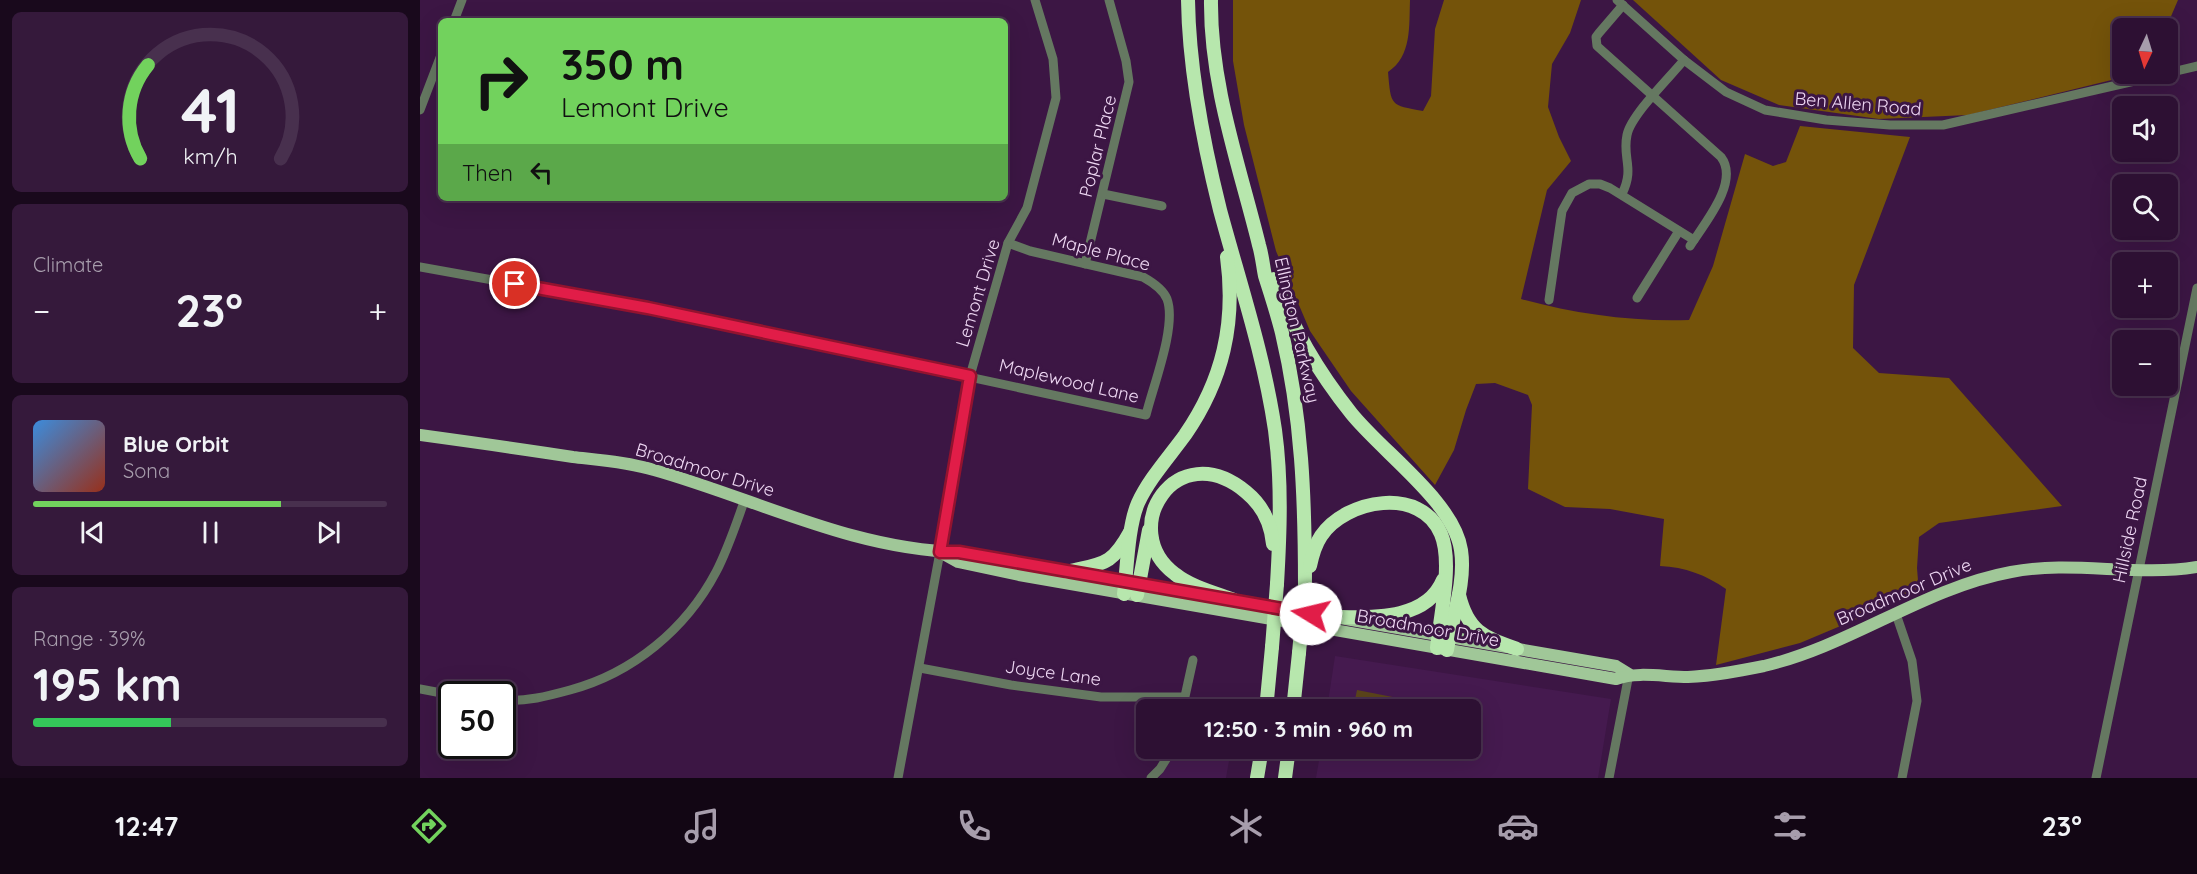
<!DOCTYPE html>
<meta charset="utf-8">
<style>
body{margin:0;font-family:Quicksand,sans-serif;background:#35193b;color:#f1f3f6;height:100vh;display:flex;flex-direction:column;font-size:22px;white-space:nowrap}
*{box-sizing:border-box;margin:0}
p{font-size:20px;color:#a79dac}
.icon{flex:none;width:33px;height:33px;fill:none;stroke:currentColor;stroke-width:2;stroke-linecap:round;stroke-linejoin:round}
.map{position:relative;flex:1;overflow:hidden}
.drawer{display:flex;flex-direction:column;gap:12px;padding:12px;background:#19091c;width:420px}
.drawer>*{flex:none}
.hud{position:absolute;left:18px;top:18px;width:570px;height:183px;border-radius:9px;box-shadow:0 6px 24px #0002,0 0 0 2px #48304e;background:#72d25d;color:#111;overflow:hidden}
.needle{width:39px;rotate:184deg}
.fabs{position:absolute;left:1692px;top:18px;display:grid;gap:12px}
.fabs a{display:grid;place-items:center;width:66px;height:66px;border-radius:9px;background:#2d1033;box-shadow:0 6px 24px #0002,0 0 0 2px #48304e;font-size:30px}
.speed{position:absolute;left:18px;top:681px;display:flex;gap:12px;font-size:30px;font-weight:700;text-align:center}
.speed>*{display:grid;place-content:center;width:78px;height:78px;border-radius:50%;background:#2d1033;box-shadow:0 6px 24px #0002,0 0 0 2px #48304e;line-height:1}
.speed .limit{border:3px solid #111;border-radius:9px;background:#fff;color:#111}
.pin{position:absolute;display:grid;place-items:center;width:51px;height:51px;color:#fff;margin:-26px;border:3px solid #fff;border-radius:50%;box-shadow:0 2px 6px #0007}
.me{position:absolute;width:66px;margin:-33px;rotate:279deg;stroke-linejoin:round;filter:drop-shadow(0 0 4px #0008)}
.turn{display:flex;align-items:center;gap:21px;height:126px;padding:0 24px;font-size:27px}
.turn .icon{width:78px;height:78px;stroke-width:2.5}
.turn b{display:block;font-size:42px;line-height:51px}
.then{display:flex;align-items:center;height:57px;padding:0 24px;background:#0003;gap:12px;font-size:22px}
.big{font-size:45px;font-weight:800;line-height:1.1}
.drawer .widget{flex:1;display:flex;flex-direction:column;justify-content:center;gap:9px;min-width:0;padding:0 21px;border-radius:9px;background:#35193b}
.drawer .dial{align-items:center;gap:0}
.dial svg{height:156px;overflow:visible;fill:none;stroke:#48304e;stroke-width:7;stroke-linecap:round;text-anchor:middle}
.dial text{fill:#f1f3f6;stroke:none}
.song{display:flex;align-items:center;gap:18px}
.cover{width:72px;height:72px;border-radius:9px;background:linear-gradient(135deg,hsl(210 70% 55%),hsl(10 70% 35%))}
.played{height:6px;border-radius:3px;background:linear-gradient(90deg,#72d25d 70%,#48304e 70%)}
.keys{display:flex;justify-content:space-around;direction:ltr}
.heat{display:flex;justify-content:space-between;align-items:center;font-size:33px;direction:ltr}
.charge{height:9px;border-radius:4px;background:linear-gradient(90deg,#34c759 39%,#48304e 0)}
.trip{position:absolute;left:716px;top:699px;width:345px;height:60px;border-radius:9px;background:#2d1033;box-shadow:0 6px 24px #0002,0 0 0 2px #48304e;font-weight:800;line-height:60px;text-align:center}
.tab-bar{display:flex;height:96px;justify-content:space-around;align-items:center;background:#120614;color:#a79dac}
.tab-bar .icon{width:42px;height:42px}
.tab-bar .on{color:#72d25d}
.tab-bar b{font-size:27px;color:#f1f3f6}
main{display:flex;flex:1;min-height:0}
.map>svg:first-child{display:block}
</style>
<main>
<section class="drawer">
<div class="widget dial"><svg viewBox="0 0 100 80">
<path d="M14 69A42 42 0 1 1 86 69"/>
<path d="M14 69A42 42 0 0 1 18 21" stroke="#72d25d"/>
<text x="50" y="56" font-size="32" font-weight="700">41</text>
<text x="50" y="72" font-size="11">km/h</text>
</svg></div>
<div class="widget"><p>Climate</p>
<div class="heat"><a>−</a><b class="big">23°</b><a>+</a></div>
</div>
<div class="widget">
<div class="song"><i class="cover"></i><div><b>Blue Orbit</b><p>Sona</p></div></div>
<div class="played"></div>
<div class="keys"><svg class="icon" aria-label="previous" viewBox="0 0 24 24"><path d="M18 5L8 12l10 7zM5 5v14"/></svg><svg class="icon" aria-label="pause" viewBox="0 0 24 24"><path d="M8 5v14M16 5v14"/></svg><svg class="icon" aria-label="next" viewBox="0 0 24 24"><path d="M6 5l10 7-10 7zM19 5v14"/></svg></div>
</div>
<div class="widget"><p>Range · 39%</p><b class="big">195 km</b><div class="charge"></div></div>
</section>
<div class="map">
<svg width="1777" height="778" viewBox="0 0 1777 778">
<rect width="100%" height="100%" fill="#3c1644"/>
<g fill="#451a4f">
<polygon points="915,656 1191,699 1178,778 896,778 901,749 1050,748 1050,710 907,709"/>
<polygon points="756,749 811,749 806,778 739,778"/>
</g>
<polygon fill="#5b441b" points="937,690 988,700 986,709 933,709"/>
<g fill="#74530a">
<path d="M813,0h177c-1,26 2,56 -22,72 3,34 2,33 35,39l8,-15 4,-67 9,-29h137l-11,33 -18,31 -4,43 11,30 12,24 -24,29 -26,109c54,15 112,23 168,21l24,-54 32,-112 28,12 13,-4 14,-36 110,11 -56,148 -1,63 26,25 70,5 113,128 -123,17 -20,14 -2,31 2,25 -119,50 -84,22 10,-76c-20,-14 -41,-22 -66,-23l4,-47 -54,-10 -45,-2 -37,-18 4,-84 -4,-10 -33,-12 -19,1 -10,26 -12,40 -19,35 -84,-94 -41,-60 -34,-80 -32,-126 -11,-64z"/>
<polygon points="1213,0 1758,0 1746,28 1702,28 1702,74 1716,74 1548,115 1459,119 1359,105 1301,80"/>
</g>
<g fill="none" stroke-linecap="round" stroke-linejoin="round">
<g stroke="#657861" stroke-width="9">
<polyline points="1197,0 1264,60 1306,92 1345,110 1406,120 1470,125 1523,125 1745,74"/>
<path d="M1203,5l-24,28 -3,4 1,9 124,111c19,25 -17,67 -31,89"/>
<polyline points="34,21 42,0"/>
<polyline points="1748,73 1777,66"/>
<polyline points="0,110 21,55"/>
<polyline points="683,194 742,206"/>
<path d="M1202,194c13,-27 0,-35 5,-59 4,-20 43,-58 57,-75"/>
<polyline points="665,264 709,82 706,61 689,0"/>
<path d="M0,267l228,41 498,107c7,-29 31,-89 21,-116 -4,-10 -15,-17 -24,-22l-113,-26 -22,-8"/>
<polyline points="1217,298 1259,231"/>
<polyline points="1129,300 1142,211 1152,193 1169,184 1180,184 1190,188 1274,240"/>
<polyline points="1476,614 1492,661 1497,701 1482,778"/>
<polyline points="500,668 591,685 681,697 764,697"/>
<polyline points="0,689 32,695"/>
<path d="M82,700c24,2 46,-4 68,-10 63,-17 116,-61 146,-118 12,-23 20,-48 29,-73"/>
<polyline points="762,710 773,660"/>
<polyline points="478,778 536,466 550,376 588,243 607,208 636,98 633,59 615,0"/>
<polyline points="731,778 740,769 753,748"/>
<polyline points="1189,778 1209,674"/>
<polyline points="1676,778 1777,288"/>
</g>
<g stroke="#a0c798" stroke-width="12">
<path d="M0,435c51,7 102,14 153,22 26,3 55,5 81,13 100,28 199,80 305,82l657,114 13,8"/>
<path d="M520,552l18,10 61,13 597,104c22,-8 48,-2 72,-2 26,-1 51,-6 76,-11 86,-20 160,-78 247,-94 61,-12 124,5 186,-5"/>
</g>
<g stroke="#b7e7ad" stroke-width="14">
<path d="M768,0c1,70 15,142 32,210 20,74 44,145 55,220 7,51 5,103 2,154"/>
<path d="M791,0c-1,84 28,164 48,245 3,10 4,21 6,31 6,19 12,37 17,57 20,84 23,166 23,253"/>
<path d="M854,279c18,48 45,94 77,134 31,39 103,89 110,137 5,33 -9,68 -14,100"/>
<path d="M890,566c2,-10 5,-21 11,-30 25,-37 100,-50 120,-2 12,28 -1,83 -4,114"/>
<path d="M647,572c35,-9 44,-5 63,-40"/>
<path d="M704,594c3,-26 4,-68 14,-91 11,-24 31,-46 47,-68 38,-55 51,-112 42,-178"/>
<polyline points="717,595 729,530"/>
<path d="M1039,595c9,37 25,42 58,54"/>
<path d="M814,600c-19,-7 -43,-13 -59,-26 -59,-44 1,-140 71,-82 16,13 25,31 27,52"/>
<path d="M911,617c37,0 95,5 112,-37"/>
<polyline points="846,710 852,647"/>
<polyline points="873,710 879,653"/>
<polyline points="837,778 842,748"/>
<polyline points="865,778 869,748"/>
</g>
<g stroke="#b7e7ad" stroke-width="14">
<polyline points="852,647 857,584"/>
<polyline points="879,653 885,586"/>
</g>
</g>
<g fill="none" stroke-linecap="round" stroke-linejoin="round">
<defs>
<polyline id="route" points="95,284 228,308 550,376 520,552 539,552 891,614"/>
</defs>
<use href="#route" stroke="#92132f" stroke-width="15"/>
<use href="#route" stroke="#e11d48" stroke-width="10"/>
</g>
<g text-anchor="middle" stroke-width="6" stroke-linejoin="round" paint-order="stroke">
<g font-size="18" fill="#eed7f3" stroke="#3c1644">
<text transform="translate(1438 104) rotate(5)" y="6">Ben Allen Road</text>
<text transform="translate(678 146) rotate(-76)" y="6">Poplar Place</text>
<text transform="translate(681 252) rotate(15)" y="6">Maple Place</text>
<text transform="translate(558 293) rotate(-73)" y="6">Lemont Drive</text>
<text transform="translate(877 330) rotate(77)" y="6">Ellington Parkway</text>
<text transform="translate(649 381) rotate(13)" y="6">Maplewood Lane</text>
<text transform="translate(285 470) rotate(17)" y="6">Broadmoor Drive</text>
<text transform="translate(1710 530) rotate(-78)" y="6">Hillside Road</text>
<text transform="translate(1484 592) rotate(-23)" y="6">Broadmoor Drive</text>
<text transform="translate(1008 628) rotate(10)" y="6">Broadmoor Drive</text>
<text transform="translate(633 673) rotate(8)" y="6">Joyce Lane</text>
</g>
</g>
</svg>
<div class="fabs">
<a><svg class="needle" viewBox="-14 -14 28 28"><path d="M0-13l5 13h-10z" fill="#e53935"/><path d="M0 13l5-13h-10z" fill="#a79dac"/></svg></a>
<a><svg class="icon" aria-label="sound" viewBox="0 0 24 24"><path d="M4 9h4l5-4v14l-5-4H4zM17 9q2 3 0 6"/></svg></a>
<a><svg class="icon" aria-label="search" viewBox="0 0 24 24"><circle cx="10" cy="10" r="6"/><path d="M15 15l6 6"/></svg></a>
<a>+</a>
<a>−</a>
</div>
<div class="speed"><div class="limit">50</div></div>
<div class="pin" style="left:95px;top:284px;background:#d93025"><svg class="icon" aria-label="arrive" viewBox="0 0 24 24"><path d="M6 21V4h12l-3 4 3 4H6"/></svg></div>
<svg class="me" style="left:891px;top:614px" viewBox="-20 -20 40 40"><circle r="19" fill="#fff"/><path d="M0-13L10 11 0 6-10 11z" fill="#e11d48"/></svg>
<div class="trip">12:50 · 3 min · 960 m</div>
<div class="hud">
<div class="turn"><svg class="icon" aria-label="right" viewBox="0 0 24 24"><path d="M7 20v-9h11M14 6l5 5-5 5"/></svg><div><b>350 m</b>Lemont Drive</div></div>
<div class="then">Then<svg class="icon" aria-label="left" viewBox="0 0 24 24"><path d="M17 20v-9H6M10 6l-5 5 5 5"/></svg></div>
</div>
</div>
</main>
<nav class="tab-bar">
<b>12:47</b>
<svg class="icon on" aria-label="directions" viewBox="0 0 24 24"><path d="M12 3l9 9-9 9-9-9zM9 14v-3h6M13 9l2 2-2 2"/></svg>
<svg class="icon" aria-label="music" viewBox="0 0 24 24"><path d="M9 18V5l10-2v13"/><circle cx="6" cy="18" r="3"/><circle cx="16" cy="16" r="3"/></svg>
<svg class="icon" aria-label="phone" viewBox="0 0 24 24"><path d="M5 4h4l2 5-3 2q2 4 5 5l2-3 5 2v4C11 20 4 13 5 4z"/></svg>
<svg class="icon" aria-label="climate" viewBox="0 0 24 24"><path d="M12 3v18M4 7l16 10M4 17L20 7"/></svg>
<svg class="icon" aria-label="car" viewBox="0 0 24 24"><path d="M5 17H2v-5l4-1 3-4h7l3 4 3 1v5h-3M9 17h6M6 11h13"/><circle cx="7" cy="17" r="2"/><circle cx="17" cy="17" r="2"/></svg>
<svg class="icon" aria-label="filters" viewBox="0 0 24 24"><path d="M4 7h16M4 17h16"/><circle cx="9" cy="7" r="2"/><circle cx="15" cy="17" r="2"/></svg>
<b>23°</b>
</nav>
